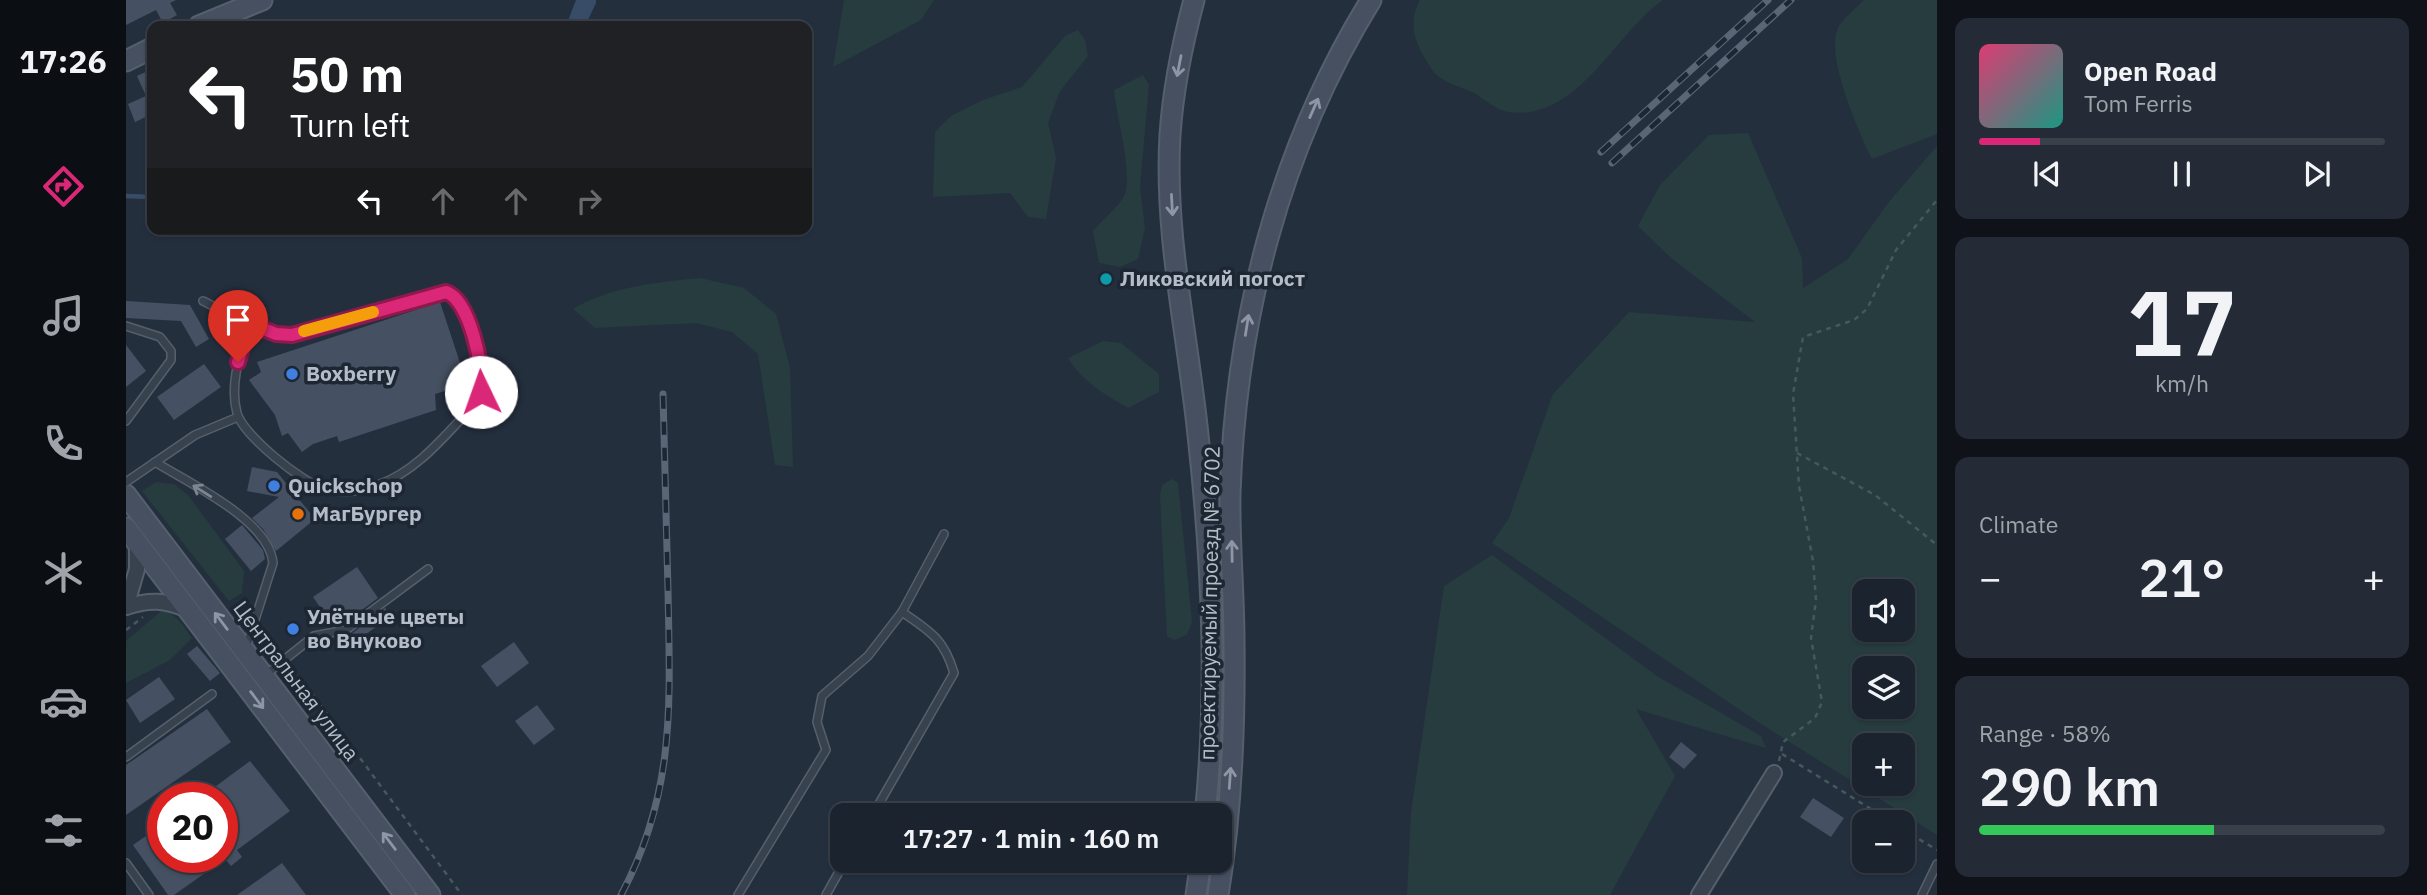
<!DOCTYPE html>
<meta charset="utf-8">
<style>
body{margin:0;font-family:"IBM Plex Sans",sans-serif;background:#242b36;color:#f1f3f6;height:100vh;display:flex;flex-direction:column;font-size:26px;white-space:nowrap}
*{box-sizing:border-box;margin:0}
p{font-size:23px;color:#a0a4aa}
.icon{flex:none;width:38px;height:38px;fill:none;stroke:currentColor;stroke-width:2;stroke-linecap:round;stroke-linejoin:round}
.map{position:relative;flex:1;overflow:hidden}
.sheet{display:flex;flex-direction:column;gap:18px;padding:18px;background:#0f1319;width:490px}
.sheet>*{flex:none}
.guide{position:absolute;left:21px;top:21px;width:665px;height:214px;border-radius:14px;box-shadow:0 2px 5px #0004,0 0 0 2px #39404a;background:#202124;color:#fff;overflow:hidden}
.buttons{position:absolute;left:1726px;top:579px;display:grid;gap:14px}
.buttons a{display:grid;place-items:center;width:63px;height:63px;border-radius:14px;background:#1b232e;box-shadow:0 2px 5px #0004,0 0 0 2px #39404a;font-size:35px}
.speed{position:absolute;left:21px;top:782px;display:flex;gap:14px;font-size:35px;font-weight:700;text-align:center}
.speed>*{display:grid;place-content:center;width:91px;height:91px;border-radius:50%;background:#1b232e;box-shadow:0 2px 5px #0004,0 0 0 2px #39404a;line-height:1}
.speed .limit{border:10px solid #d22;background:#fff;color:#111}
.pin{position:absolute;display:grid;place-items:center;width:60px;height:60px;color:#fff;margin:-72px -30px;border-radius:50% 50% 50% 0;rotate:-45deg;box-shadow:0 0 7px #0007}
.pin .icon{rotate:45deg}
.me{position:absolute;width:77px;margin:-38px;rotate:357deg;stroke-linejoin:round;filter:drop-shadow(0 0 5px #0008)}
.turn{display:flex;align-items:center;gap:24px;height:147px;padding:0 28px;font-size:32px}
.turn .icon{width:91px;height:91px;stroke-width:2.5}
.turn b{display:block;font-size:49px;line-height:60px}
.lanes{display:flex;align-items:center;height:66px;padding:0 28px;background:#0003;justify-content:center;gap:35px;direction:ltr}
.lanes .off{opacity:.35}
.big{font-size:52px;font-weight:600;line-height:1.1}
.sheet .card{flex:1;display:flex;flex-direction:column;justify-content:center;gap:10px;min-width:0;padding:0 24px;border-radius:14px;background:#242b36}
.sheet .dial{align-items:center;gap:0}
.dial b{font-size:91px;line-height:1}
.song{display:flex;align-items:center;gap:21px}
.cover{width:84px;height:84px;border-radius:10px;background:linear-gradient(135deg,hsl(340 70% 55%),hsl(170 70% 35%))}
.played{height:7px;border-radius:4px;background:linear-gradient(90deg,#db2777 15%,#39404a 15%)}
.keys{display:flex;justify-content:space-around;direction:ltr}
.heat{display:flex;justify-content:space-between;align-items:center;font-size:38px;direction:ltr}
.charge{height:10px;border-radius:5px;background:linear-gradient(90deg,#34c759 58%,#39404a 0)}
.trip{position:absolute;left:704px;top:803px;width:402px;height:70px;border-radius:14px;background:#1b232e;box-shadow:0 2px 5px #0004,0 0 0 2px #39404a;font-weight:600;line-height:70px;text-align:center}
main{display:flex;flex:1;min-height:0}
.menu{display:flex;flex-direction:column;width:126px;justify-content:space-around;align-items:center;background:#0b0e12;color:#a0a4aa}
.menu .icon{width:49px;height:49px}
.menu .current{color:#db2777}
.menu b{font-size:32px;color:#f1f3f6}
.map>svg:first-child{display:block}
</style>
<main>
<nav class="menu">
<b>17:26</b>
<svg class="icon current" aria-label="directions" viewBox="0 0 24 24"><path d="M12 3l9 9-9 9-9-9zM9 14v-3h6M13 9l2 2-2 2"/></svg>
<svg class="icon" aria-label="music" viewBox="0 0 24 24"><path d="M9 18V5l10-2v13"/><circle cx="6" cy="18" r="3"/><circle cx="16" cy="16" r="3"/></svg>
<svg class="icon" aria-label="phone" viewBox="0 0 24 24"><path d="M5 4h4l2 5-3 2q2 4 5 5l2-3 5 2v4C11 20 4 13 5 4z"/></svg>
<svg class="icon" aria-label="climate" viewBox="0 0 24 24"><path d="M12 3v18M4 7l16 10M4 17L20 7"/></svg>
<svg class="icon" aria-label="car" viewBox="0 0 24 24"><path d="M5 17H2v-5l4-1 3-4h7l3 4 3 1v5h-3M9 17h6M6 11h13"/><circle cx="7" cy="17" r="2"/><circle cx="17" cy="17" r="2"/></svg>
<svg class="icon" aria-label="filters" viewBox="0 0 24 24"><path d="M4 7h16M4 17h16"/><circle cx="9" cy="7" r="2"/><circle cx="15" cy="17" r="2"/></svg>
</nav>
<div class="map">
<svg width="1811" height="895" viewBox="0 0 1811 895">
<rect width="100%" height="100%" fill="#242f3e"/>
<g fill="#263c3f" fill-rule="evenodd">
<polygon points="718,0 808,0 795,20 707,67"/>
<path d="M1294,0h243c-49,34 -84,121 -154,112 -11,-1 -24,-12 -33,-18 -15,-8 -36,-11 -45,-26 -15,-23 -25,-42 -11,-68z"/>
<path d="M1738,0h73v134l-65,25c-13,-27 -47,-103 -34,-131 4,-9 18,-20 26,-28z"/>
<polygon points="952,30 959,40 962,56 934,91 922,123 930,158 920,219 902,217 884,193 807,197 809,132 825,116 857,100 896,87 939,36"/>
<path d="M1017,75l6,10 -9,102 5,41 -7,31 -18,8 -21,-4 -6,-32c9,-11 22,-21 30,-33 12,-18 -7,-83 -9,-108z"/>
<path d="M1622,133l54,125 1,30 45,-29 40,-56 49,-57v689l-179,-113 -266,-179 17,-25 44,-124 76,-82 126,10 -84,-64 -33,-32 22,-41 49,-50zM1738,592h38v38h-38zM1738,668h38v39h-38zM1738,746h38v38h-38z"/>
<path d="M574,278l44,10 32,26 14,54 3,99 -18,-2 -17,-111 -26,-22 -36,-9 -101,5 -22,-19c36,-22 85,-27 127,-31z"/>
<path d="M977,341l18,2 38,31v18l-31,16c-23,-13 -46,-27 -60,-50z"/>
<polygon points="1046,479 1052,483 1066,622 1061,635 1048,640 1041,636 1034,495 1036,485"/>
<polygon points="30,482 48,484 62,495 118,571 116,593 103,601 16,491"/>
<polygon points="1366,555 1531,676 1635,736 1640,748 1510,709 1549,776 1484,895 1281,895 1285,813 1318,586"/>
<path d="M35,611c14,0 23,16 31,27l-22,22 -44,23v-42z"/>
</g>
<polygon fill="#394c67" points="450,0 470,0 470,3 459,26 440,26"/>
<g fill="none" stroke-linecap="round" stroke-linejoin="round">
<polyline stroke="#394c67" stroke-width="4.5" points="0,196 26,197"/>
</g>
<g fill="#455162">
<polygon points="0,0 50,0 44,3 51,15 37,23 30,10 0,25"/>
<polygon points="26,69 26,114 9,122 2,104 20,96 11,76"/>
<polygon points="0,301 64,305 83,339 70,347 55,321 0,318"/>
<polygon points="314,302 338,375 326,379 329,388 309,394 310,410 213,442 211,436 187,444 176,452 162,433 156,436 149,415 123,380 135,372 131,362"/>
<polygon points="0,345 20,371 0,387"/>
<polygon points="78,364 95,387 48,420 31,397"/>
<polygon points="126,467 151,472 189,519 150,551 137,529 126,518 153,497 121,491"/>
<polygon points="116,525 137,550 139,559 125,571 99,539"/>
<polygon points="231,567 252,598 217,624 207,626 187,597"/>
<polygon points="259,608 265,616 222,647 215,637 224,635"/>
<polygon points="388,642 403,663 371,687 355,666"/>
<polygon points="71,646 94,673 84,681 61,654"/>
<polygon points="33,677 49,699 14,723 0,700"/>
<polygon points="411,705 429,729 408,745 389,721"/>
<polygon points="81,709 105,742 0,815 0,765"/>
<polygon points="1555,742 1571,755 1558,769 1543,757"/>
<polygon points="124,761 164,811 111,850 116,857 105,866 99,859 48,895 42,895 7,845 37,824 37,858 98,858 96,798 74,798"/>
<polygon points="1687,798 1718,818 1705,837 1674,817"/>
<polygon points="156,863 180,895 111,895"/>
</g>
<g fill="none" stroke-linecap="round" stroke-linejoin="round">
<defs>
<g id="lane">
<path d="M77,301c23,11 49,29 74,33 27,5 137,-33 169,-42l14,9 18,53 5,26 -7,23c-29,30 -58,68 -98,82 -17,6 -36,9 -53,4 -23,-6 -82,-54 -88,-76 -8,-29 4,-62 12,-90"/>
<polyline points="0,326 34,337 45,351 45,360 0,421"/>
<path d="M29,462c34,21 114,58 118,101l-27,85"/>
<polyline points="0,482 69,435 112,417"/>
<polyline points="138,676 188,636 220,630 302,569"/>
<polyline points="0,757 86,694"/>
<path d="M746,816l82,-143c-10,-34 -24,-42 -52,-61"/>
<polyline points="0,863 23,895"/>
<polyline points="612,895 700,750 691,722 696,696 742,656 776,612 818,534"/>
<polyline points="700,895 719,861"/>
<polyline points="1796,895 1811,864"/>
</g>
<g id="street">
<polyline points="0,607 11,569 11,543"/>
<path d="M0,607c24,-8 39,-7 62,3"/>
<polyline points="1573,895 1648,773"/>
</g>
<g id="secondary">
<path d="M1068,0c-12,45 -21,89 -24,135 -6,100 18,201 28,300 14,127 20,253 7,381"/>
<polyline points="73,26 136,0"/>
<polyline points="0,61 26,48"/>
<polyline points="0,495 304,895"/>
<polyline points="0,528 279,895"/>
<polyline points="1070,895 1075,861"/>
<path d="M1092,895c14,-84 17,-169 16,-253 0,-50 -5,-100 -4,-149 6,-174 49,-344 141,-493"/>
</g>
</defs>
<use href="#lane" stroke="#565f6c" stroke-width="10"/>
<use href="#street" stroke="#565f6c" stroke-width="18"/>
<use href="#secondary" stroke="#565f6c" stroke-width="23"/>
<g stroke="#44595c" stroke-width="2.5" stroke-dasharray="5 5" stroke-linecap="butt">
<polyline points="1671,453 1749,495 1811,545"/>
<polyline points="0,630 17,617"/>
<polyline points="162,678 181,687 336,895"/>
<polyline points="1656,754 1766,822"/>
<polyline points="1653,761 1657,742 1689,718 1696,702 1685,638 1690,600 1687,561 1673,486 1667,394 1677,337 1728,320 1741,309 1770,250 1811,200"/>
<polyline points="1776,829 1811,850"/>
</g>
<use href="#lane" stroke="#38414e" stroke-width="7"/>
<use href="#street" stroke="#38414e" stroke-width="14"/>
<use href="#secondary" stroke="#465061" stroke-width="19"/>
<defs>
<g id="rail">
<polyline points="1475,152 1642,0"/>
<polyline points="1486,163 1665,0"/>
<path d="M495,895c55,-103 49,-192 47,-305 -2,-65 -3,-131 -5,-196"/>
</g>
</defs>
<use href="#rail" stroke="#5a6575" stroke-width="7"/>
<use href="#rail" stroke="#1d2633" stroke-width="4.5" stroke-dasharray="13" stroke-linecap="butt"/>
</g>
<defs><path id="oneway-shaft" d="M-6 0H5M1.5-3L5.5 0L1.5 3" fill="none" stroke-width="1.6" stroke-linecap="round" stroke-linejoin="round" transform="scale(1.75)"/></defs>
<g stroke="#8e96a5">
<use href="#oneway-shaft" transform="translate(1053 66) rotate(101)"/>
<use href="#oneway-shaft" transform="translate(1188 108) rotate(-66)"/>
<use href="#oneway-shaft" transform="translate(1046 205) rotate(87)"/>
<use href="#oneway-shaft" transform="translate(1121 325) rotate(-81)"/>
<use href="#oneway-shaft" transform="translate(1106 551) rotate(-91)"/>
<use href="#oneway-shaft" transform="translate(95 621) rotate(-127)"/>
<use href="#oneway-shaft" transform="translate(131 700) rotate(53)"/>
<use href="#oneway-shaft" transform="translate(1104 778) rotate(-86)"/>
<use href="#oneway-shaft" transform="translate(263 841) rotate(-127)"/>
</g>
<use stroke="#7c8592" href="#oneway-shaft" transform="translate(76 491) rotate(-148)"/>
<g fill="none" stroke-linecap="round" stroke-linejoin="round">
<defs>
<path id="route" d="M112,362l11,-39 27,11 16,1 154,-43c24,8 38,76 35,100"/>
</defs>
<use href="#route" stroke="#8e194d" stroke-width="18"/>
<use href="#route" stroke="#db2777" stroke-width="12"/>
<polyline stroke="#f59e0b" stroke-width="12" points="178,331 247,312"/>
</g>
<circle fill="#0f9aa8" stroke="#1d2633" stroke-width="2.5" cx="980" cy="279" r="7"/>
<g fill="#3f7fe0" stroke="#1d2633" stroke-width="2.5">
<circle cx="166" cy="374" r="7"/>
<circle cx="148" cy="486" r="7"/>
<circle cx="167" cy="629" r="7"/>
</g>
<circle fill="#e8710a" stroke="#1d2633" stroke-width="2.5" cx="172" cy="514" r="7"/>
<g text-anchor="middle" stroke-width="7" stroke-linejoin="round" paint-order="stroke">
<g font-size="21" font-weight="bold" fill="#b4bcc9" stroke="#1d2633" text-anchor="start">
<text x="994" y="286">Ликовский погост</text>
<text x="180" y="381">Boxberry</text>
<text x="162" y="493">Quickschop</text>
<text x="186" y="521">МагБургер</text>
<text x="181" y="624">Улётные цветы<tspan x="181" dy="24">во Внуково</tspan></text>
</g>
<g font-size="21" fill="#b4bcc9" stroke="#1d2633">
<text transform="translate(1084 603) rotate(-89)" y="7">проектируемый проезд № 6702</text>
<text transform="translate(170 681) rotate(53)" y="7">Центральная улица</text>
</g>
</g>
</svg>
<div class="buttons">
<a><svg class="icon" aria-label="sound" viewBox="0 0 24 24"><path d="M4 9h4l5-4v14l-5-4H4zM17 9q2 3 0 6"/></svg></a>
<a><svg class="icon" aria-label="layers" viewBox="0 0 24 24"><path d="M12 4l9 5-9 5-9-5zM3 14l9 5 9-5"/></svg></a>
<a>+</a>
<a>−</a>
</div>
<div class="speed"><div class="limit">20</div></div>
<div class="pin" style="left:112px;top:362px;background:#d93025"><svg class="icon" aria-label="arrive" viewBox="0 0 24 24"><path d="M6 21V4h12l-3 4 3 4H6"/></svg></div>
<svg class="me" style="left:355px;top:392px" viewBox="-20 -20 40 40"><circle r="19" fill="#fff"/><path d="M0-13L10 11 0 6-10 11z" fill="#db2777"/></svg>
<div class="trip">17:27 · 1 min · 160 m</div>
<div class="guide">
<div class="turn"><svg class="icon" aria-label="left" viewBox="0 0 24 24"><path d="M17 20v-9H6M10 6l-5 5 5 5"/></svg><div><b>50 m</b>Turn left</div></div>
<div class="lanes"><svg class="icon" aria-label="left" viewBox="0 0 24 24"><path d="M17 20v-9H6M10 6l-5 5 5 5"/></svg><svg class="icon off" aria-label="ahead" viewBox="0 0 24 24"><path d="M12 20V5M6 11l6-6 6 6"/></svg><svg class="icon off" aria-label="ahead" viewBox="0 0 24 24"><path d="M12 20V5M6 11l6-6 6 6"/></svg><svg class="icon off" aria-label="right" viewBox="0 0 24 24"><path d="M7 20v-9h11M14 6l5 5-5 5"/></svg></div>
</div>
</div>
<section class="sheet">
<div class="card">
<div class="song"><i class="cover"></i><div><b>Open Road</b><p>Tom Ferris</p></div></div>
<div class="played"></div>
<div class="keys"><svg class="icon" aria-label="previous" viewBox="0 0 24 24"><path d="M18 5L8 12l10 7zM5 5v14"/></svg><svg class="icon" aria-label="pause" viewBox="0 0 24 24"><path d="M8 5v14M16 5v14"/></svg><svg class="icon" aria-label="next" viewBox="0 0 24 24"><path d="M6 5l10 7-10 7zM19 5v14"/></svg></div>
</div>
<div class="card dial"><b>17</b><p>km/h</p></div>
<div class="card"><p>Climate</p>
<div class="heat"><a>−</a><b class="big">21°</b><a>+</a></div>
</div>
<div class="card"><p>Range · 58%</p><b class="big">290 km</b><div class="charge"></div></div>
</section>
</main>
